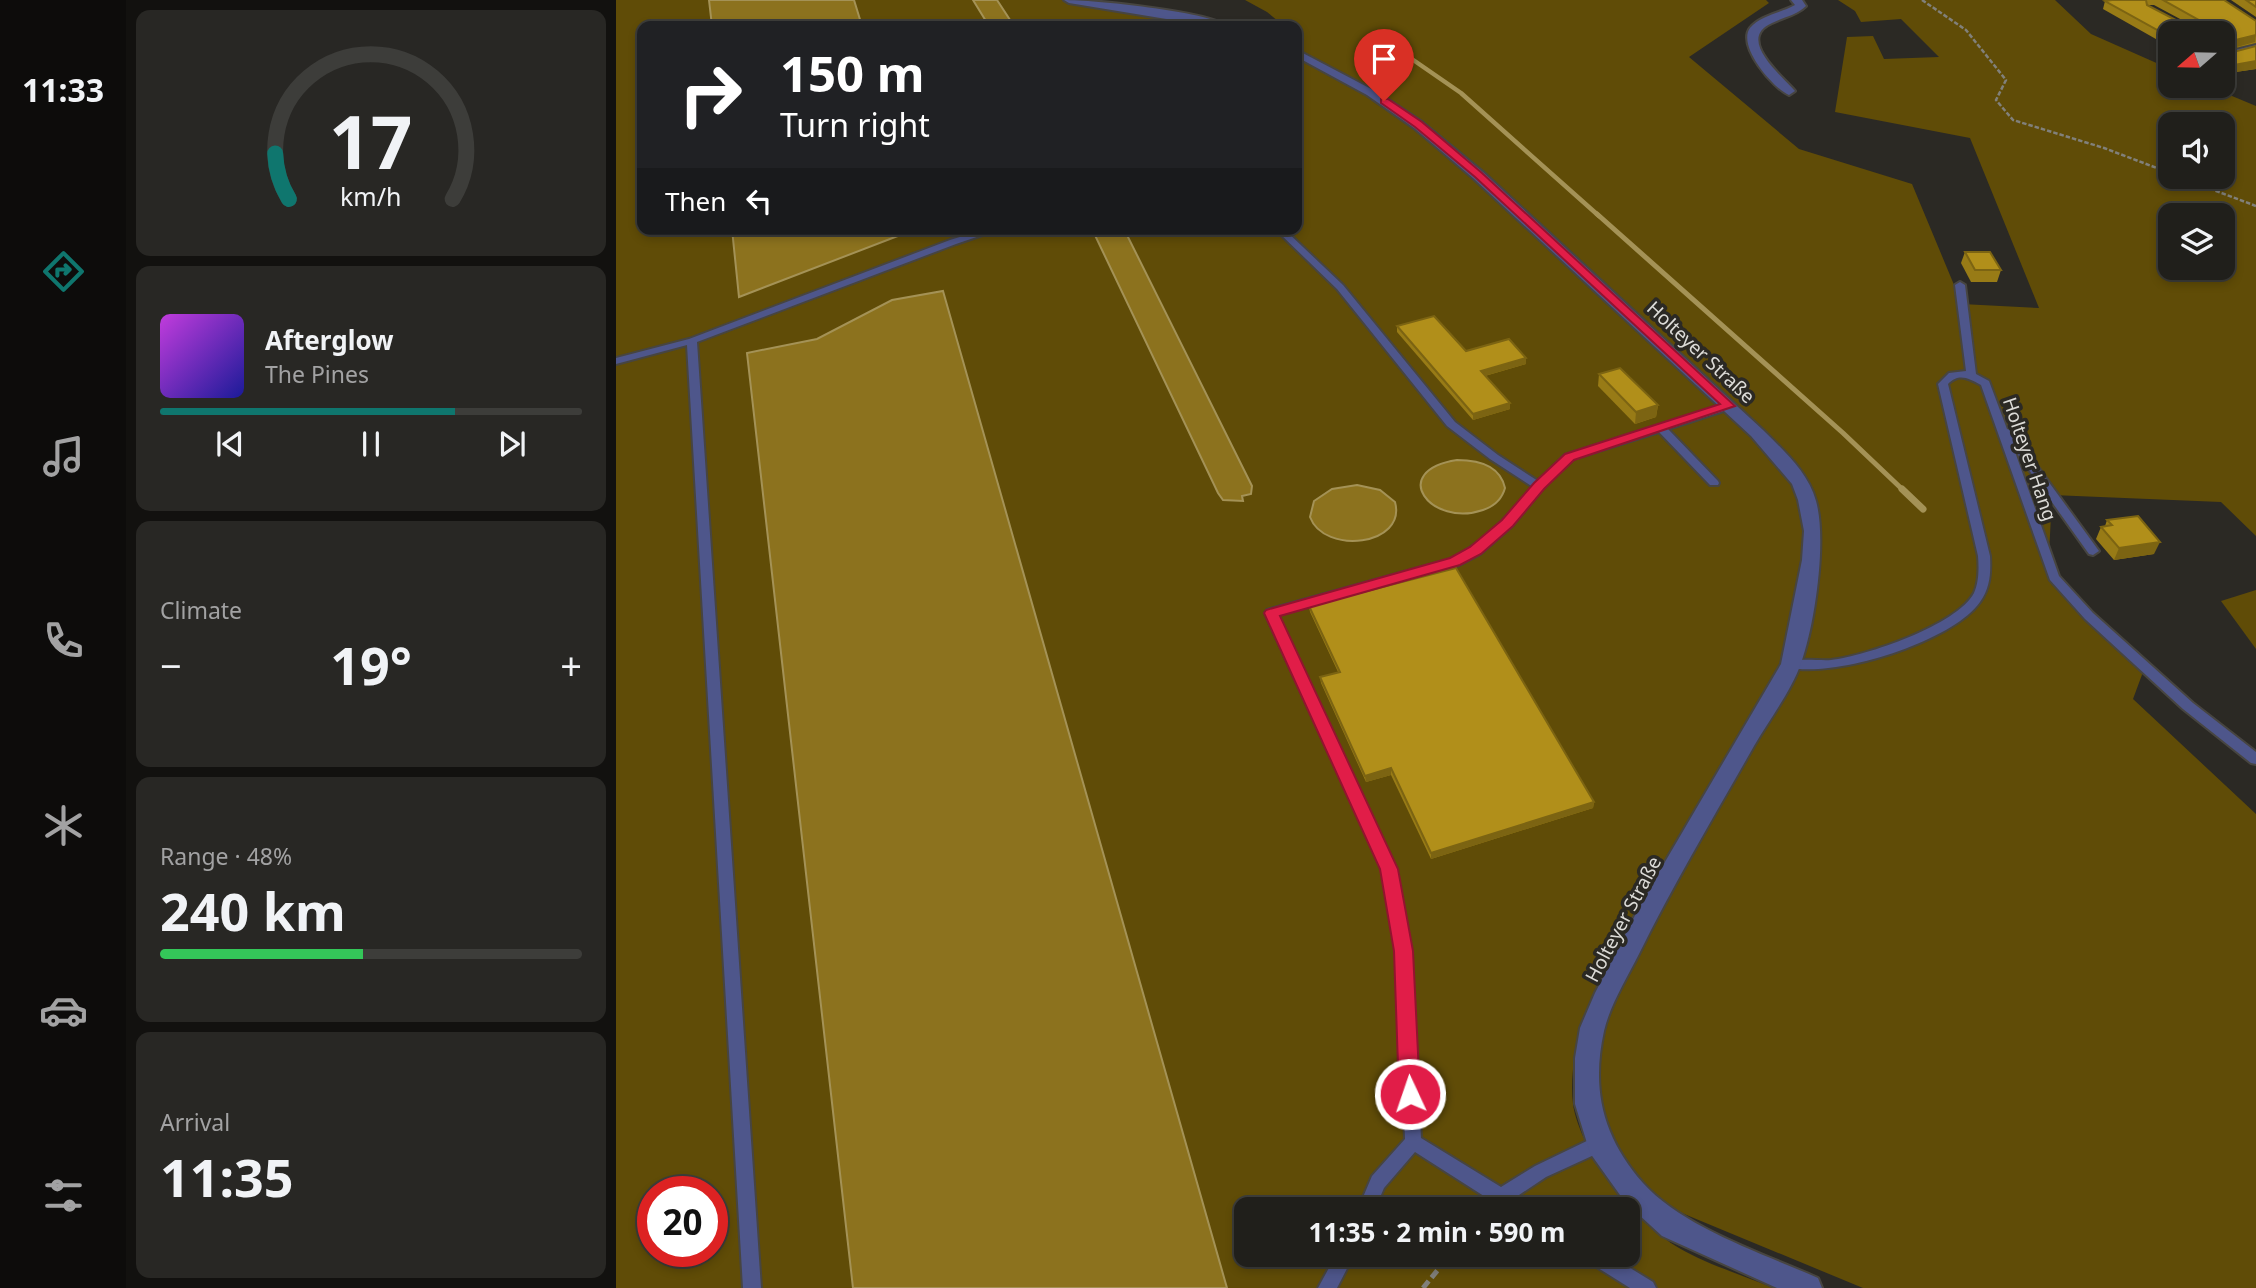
<!DOCTYPE html>
<meta charset="utf-8">
<style>
body{margin:0;font-family:"Noto Sans",sans-serif;background:#282724;color:#f1f3f6;height:100vh;display:flex;flex-direction:column;font-size:26px;white-space:nowrap}
*{box-sizing:border-box;margin:0}
p{font-size:23px;color:#a2a2a3}
.icon{flex:none;width:38px;height:38px;fill:none;stroke:currentColor;stroke-width:2;stroke-linecap:round;stroke-linejoin:round}
.map{position:relative;flex:1;overflow:hidden}
.details{display:flex;flex-direction:column;gap:10px;padding:10px;background:#12110f;width:490px}
.details>*{flex:none}
.hud{position:absolute;left:21px;top:21px;width:665px;height:214px;border-radius:14px;box-shadow:0 4px 10px #0003,0 0 0 2px #3d3d3a;background:#202124;color:#fff;overflow:hidden}
.needle{width:46px;rotate:250deg}
.buttons{position:absolute;left:1542px;top:21px;display:grid;gap:14px}
.buttons a{display:grid;place-items:center;width:77px;height:77px;border-radius:14px;background:#201f1b;box-shadow:0 4px 10px #0003,0 0 0 2px #3d3d3a;font-size:35px}
.speed{position:absolute;left:21px;top:1176px;display:flex;gap:14px;font-size:35px;font-weight:700;text-align:center}
.speed>*{display:grid;place-content:center;width:91px;height:91px;border-radius:50%;background:#201f1b;box-shadow:0 4px 10px #0003,0 0 0 2px #3d3d3a;line-height:1}
.speed .limit{border:10px solid #d22;background:#fff;color:#111}
.pin{position:absolute;display:grid;place-items:center;width:60px;height:60px;color:#fff;margin:-72px -30px;border-radius:50% 50% 50% 0;rotate:-45deg;box-shadow:0 0 7px #0007}
.pin .icon{rotate:45deg}
.me{position:absolute;width:77px;margin:-38px;rotate:357deg;stroke-linejoin:round;filter:drop-shadow(0 0 5px #0008)}
.turn{display:flex;align-items:center;gap:24px;height:147px;padding:0 28px;font-size:32px}
.turn .icon{width:91px;height:91px;stroke-width:2.5}
.turn b{display:block;font-size:49px;line-height:60px}
.then{display:flex;align-items:center;height:66px;padding:0 28px;background:#0003;gap:14px;font-size:26px}
.big{font-size:52px;font-weight:700;line-height:1.1}
.details .tile{flex:1;display:flex;flex-direction:column;justify-content:center;gap:10px;min-width:0;padding:0 24px;border-radius:14px;background:#282724}
.details .dial{align-items:center;gap:0}
.dial svg{height:182px;overflow:visible;fill:none;stroke:#3d3d3a;stroke-width:7;stroke-linecap:round;text-anchor:middle}
.dial text{fill:#f1f3f6;stroke:none}
.song{display:flex;align-items:center;gap:21px}
.cover{width:84px;height:84px;border-radius:10px;background:linear-gradient(135deg,hsl(290 70% 55%),hsl(240 70% 35%))}
.played{height:7px;border-radius:4px;background:linear-gradient(90deg,#0f766e 70%,#3d3d3a 70%)}
.keys{display:flex;justify-content:space-around;direction:ltr}
.heat{display:flex;justify-content:space-between;align-items:center;font-size:38px;direction:ltr}
.charge{height:10px;border-radius:5px;background:linear-gradient(90deg,#34c759 48%,#3d3d3a 0)}
.trip{position:absolute;left:618px;top:1197px;width:406px;height:70px;border-radius:14px;background:#201f1b;box-shadow:0 4px 10px #0003,0 0 0 2px #3d3d3a;font-weight:700;line-height:70px;text-align:center}
main{display:flex;flex:1;min-height:0}
.tabs{display:flex;flex-direction:column;width:126px;justify-content:space-around;align-items:center;background:#0d0c0b;color:#a2a2a3}
.tabs .icon{width:49px;height:49px}
.tabs .active{color:#0f766e}
.tabs b{font-size:32px;color:#f1f3f6}
.map>svg:first-child{display:block}
</style>
<main>
<nav class="tabs">
<b>11:33</b>
<svg class="icon active" aria-label="directions" viewBox="0 0 24 24"><path d="M12 3l9 9-9 9-9-9zM9 14v-3h6M13 9l2 2-2 2"/></svg>
<svg class="icon" aria-label="music" viewBox="0 0 24 24"><path d="M9 18V5l10-2v13"/><circle cx="6" cy="18" r="3"/><circle cx="16" cy="16" r="3"/></svg>
<svg class="icon" aria-label="phone" viewBox="0 0 24 24"><path d="M5 4h4l2 5-3 2q2 4 5 5l2-3 5 2v4C11 20 4 13 5 4z"/></svg>
<svg class="icon" aria-label="climate" viewBox="0 0 24 24"><path d="M12 3v18M4 7l16 10M4 17L20 7"/></svg>
<svg class="icon" aria-label="car" viewBox="0 0 24 24"><path d="M5 17H2v-5l4-1 3-4h7l3 4 3 1v5h-3M9 17h6M6 11h13"/><circle cx="7" cy="17" r="2"/><circle cx="17" cy="17" r="2"/></svg>
<svg class="icon" aria-label="filters" viewBox="0 0 24 24"><path d="M4 7h16M4 17h16"/><circle cx="9" cy="7" r="2"/><circle cx="15" cy="17" r="2"/></svg>
</nav>
<section class="details">
<div class="tile dial"><svg viewBox="0 0 100 80">
<path d="M14 69A42 42 0 1 1 86 69"/>
<path d="M14 69A42 42 0 0 1 8 49" stroke="#0f766e"/>
<text x="50" y="56" font-size="32" font-weight="700">17</text>
<text x="50" y="72" font-size="11">km/h</text>
</svg></div>
<div class="tile">
<div class="song"><i class="cover"></i><div><b>Afterglow</b><p>The Pines</p></div></div>
<div class="played"></div>
<div class="keys"><svg class="icon" aria-label="previous" viewBox="0 0 24 24"><path d="M18 5L8 12l10 7zM5 5v14"/></svg><svg class="icon" aria-label="pause" viewBox="0 0 24 24"><path d="M8 5v14M16 5v14"/></svg><svg class="icon" aria-label="next" viewBox="0 0 24 24"><path d="M6 5l10 7-10 7zM19 5v14"/></svg></div>
</div>
<div class="tile"><p>Climate</p>
<div class="heat"><a>−</a><b class="big">19°</b><a>+</a></div>
</div>
<div class="tile"><p>Range · 48%</p><b class="big">240 km</b><div class="charge"></div></div>
<div class="tile"><p>Arrival</p><b class="big">11:35</b></div>
</section>
<div class="map">
<svg width="1640" height="1288" viewBox="0 0 1640 1288">
<rect width="100%" height="100%" fill="#2b2924"/>
<g fill="#604c07" fill-rule="evenodd">
<path d="M0,0h447l113,16 41,10h-575v203h655v-174l75,42 68,50 274,252 62,62 25,39 5,31v28l-20,104 -205,362c-6,25 -11,53 -8,79 7,49 65,120 106,144 29,17 64,27 94,40h-1157zM37,1192h59v59h-59zM630,1209h382v46h-382z"/>
<path d="M629,0h521l3,3 -80,54 110,92 113,35 50,120 77,4 -69,-170 -135,-26 12,-75 26,-1 11,23 55,-2 -38,-38 -40,3 -6,-11 -17,-11h217l36,34 79,35v17h38l48,20v430l-35,-34 -169,-7 -4,80 37,41 58,56 -10,27 123,115v474h-393l-191,-79c-25,-16 -52,-41 -65,-68 -12,-27 -14,-82 -7,-110 8,-34 28,-65 44,-96 46,-92 101,-178 148,-269 9,1 19,4 27,3 37,-4 135,-38 157,-67 11,-14 10,-29 9,-46h-2c0,16 0,33 -11,46 -19,23 -100,56 -130,60 -17,2 -32,1 -48,-2l20,-69 4,-61 -5,-30 -22,-40 -156,-147 -213,-189 -48,-32 -77,-41v-25h-13l-17,-14zM1554,124h52v53h-52zM1554,215h52v53h-52z"/>
<polygon points="1640,590 1640,649 1605,601"/>
</g>
<g fill="#8c721e" stroke="#a49256" stroke-width="2">
<polygon points="93,0 238,0 246,26 96,26"/>
<polygon points="357,0 381,0 398,26 373,26"/>
<polygon points="116,229 300,229 123,297"/>
<polygon points="476,229 508,229 636,486 635,494 626,496 627,501 607,500 602,493"/>
<polygon points="327,291 611,1288 237,1288 131,353 201,339 276,300"/>
<path d="M841,460c21,0 43,5 48,28 -3,11 -10,18 -22,22 -52,18 -96,-39 -26,-50z"/>
<path d="M741,485l23,5 15,12c12,44 -71,53 -85,15l4,-16 18,-12z"/>
</g>
<g fill="none" stroke-linecap="round" stroke-linejoin="round">
<polyline stroke="#a49256" stroke-width="4.5" points="777,46 845,93 983,216"/>
<polyline stroke="#a49256" stroke-width="5" points="981,214 1227,433 1287,490"/>
<polyline stroke="#a49256" stroke-width="7" points="1286,489 1307,509"/>
<defs>
<g id="service">
<polygon points="370,229 384,229 340,244 81,342 145,1288 127,1288 71,345 0,364 0,358 73,339 334,240"/>
<path d="M659,229h9l59,56 112,137 43,33 40,26 27,-26 160,-51h8l1,2 -1,2 -65,21 50,52 1,2 -1,2h-8l-51,-53 -86,27 -30,29 -31,38 -32,28 -21,11 -181,50 118,254 15,82 10,187 80,49 34,-21 58,-28 6,-2 6,2 2,6 -2,6 -59,27 -30,20 10,6 2,6 -26,-1 -22,1 2,-6 5,-5 -72,-46 -31,36 -9,21h-17l14,-33 33,-37 -8,-188 -15,-82 -117,-256 2,-3 184,-51c34,-17 57,-43 82,-72l-43,-28 -43,-33 -110,-137z"/>
<path d="M1344,282l5,3 11,89 13,7 18,48 4,1 88,121 -6,4 -4,-1 -75,-105 45,127 34,37 100,90 63,49v12l-5,-1 -68,-54 -98,-90 -35,-39 -69,-195c-13,-7 -22,-12 -33,-1l42,172c1,17 0,32 -10,46 -28,40 -147,77 -193,65l-2,-3c7,-7 34,-3 46,-4 35,-4 126,-35 143,-67 5,-11 5,-25 4,-37l-40,-172 11,-11 17,-2 -11,-86z"/>
<polygon points="720,1255 738,1255 721,1288 702,1288"/>
<polygon points="968,1255 993,1255 1037,1282 1040,1288 1014,1288 971,1261"/>
</g>
<g id="minor">
<path d="M448,0c29,0 142,11 163,26h-18l-140,-23z"/>
<path d="M1175,0h11l4,6c-9,9 -22,11 -34,17 -36,16 9,52 23,68l-6,4c-16,-7 -52,-49 -39,-67 11,-13 31,-15 45,-23z"/>
<polygon points="1640,45 1640,51 1606,60 1606,53"/>
<path d="M681,50l78,41 47,31 61,50 280,258c20,20 45,42 53,71 11,39 -1,123 -15,162 -9,27 -32,57 -47,83 -39,69 -80,137 -115,208 -12,24 -29,51 -35,77 -13,59 -1,106 39,152 39,44 121,71 175,95l4,10h-45l-115,-52 -37,-34 -35,-49 -15,-49v-46l5,-30 15,-35 50,-97 136,-232 21,-104 2,-29 -6,-31 -6,-16 -41,-48 -278,-258 -59,-50 -47,-33 -70,-38z"/>
</g>
</defs>
<use href="#service" stroke="#474541" stroke-width="4"/>
<use href="#minor" stroke="#474541" stroke-width="4"/>
<g stroke="#81807b" stroke-width="2.5" stroke-dasharray="4.5 2" stroke-linecap="butt">
<polyline points="1306,0 1350,30 1390,80 1380,100 1397,120 1488,148 1554,173"/>
<polyline points="1563,177 1640,206"/>
</g>
<polyline stroke="#81807b" stroke-width="5" stroke-dasharray="9 4.5" stroke-linecap="butt" points="807,1288 834,1255"/>
<use href="#service" fill="#4e568b" fill-rule="evenodd"/>
<use href="#minor" fill="#4e568b" fill-rule="evenodd"/>
</g>
<g fill="#987b16" fill-rule="evenodd">
<path d="M1496,0h112l32,21v22l-33,8v1l3,2 30,-8v23l-34,5v-41h-52v14l-67,-38 2,-8zM1530,5h8l41,22h-6z"/>
<polygon points="1615,0 1640,0 1640,17"/>
<polygon points="1349,252 1385,270 1381,282 1355,282 1345,263"/>
<polygon points="781,326 850,351 910,364 869,376 894,409 857,420 781,332"/>
<polygon points="983,374 1042,405 1040,417 1019,424 982,386"/>
<polygon points="1491,520 1538,554 1498,560 1480,539 1485,527 1489,526"/>
<polygon points="693,606 978,802 977,808 815,859 775,775 750,782 705,683 704,677 722,672 694,612"/>
</g>
<g fill="#7c6412">
<polygon points="1640,35 1639,42 1606,51 1607,43"/>
<polygon points="1640,61 1640,69 1606,74 1607,67"/>
<polygon points="910,358 910,364 865,377 865,371"/>
<polygon points="894,403 894,409 857,420 857,414"/>
<polygon points="1042,405 1040,417 1019,424 1020,412"/>
<polygon points="1544,542 1538,554 1498,560 1503,548"/>
<polygon points="775,768 775,775 750,782 749,776"/>
<polygon points="978,802 977,808 815,859 815,853"/>
</g>
<g fill="#b18f1a" stroke="#7c6412" stroke-width="2">
<polygon points="1496,0 1530,0 1531,5 1573,27 1589,27 1588,23 1547,0 1608,0 1640,21 1640,35 1607,43 1607,52 1610,54 1640,46 1640,61 1607,67 1606,66 1606,33 1554,33 1554,37 1489,1"/>
<polygon points="1630,0 1640,0 1640,7"/>
<polygon points="1349,252 1374,252 1385,270 1359,270"/>
<polygon points="818,316 850,351 893,339 910,358 865,371 894,403 857,414 781,326"/>
<polygon points="1004,368 1042,405 1020,412 983,374"/>
<polygon points="1522,516 1544,542 1503,548 1485,527 1496,525 1491,520"/>
<polygon points="840,568 978,802 815,853 775,768 749,776 704,677 724,672 693,606"/>
</g>
<polygon fill="#e11d48" stroke="#92132f" stroke-width="2" points="765,99 772,99 806,122 866,173 1119,406 958,460 928,489 897,526 865,554 844,565 664,616 782,869 797,951 804,1094 801,1101 794,1104 787,1101 783,1094 778,951 764,869 648,613 650,610 834,558 854,547 886,520 918,483 949,454 1104,404 859,177 799,127 765,103"/>
<g text-anchor="middle" stroke-width="7" stroke-linejoin="round" paint-order="stroke">
<g font-size="19" fill="#dcdbd7" stroke="#2b2924">
<text transform="translate(1085 352) rotate(43)" y="7">Holteyer Straße</text>
<text transform="translate(1414 459) rotate(71)" y="7">Holteyer Hang</text>
<text transform="translate(1007 919) rotate(-62)" y="7">Holteyer Straße</text>
</g>
</g>
</svg>
<div class="buttons">
<a><svg class="needle" viewBox="-14 -14 28 28"><path d="M0-13l5 13h-10z" fill="#e53935"/><path d="M0 13l5-13h-10z" fill="#a2a2a3"/></svg></a>
<a><svg class="icon" aria-label="sound" viewBox="0 0 24 24"><path d="M4 9h4l5-4v14l-5-4H4zM17 9q2 3 0 6"/></svg></a>
<a><svg class="icon" aria-label="layers" viewBox="0 0 24 24"><path d="M12 4l9 5-9 5-9-5zM3 14l9 5 9-5"/></svg></a>
</div>
<div class="speed"><div class="limit">20</div></div>
<div class="pin" style="left:768px;top:101px;background:#d93025"><svg class="icon" aria-label="arrive" viewBox="0 0 24 24"><path d="M6 21V4h12l-3 4 3 4H6"/></svg></div>
<svg class="me" style="left:794px;top:1094px" viewBox="-20 -20 40 40"><circle r="17" fill="#e11d48" stroke="#fff" stroke-width="3"/><path d="M0-11L8 9 0 5-8 9z" fill="#fff"/></svg>
<div class="trip">11:35 · 2 min · 590 m</div>
<div class="hud">
<div class="turn"><svg class="icon" aria-label="right" viewBox="0 0 24 24"><path d="M7 20v-9h11M14 6l5 5-5 5"/></svg><div><b>150 m</b>Turn right</div></div>
<div class="then">Then<svg class="icon" aria-label="left" viewBox="0 0 24 24"><path d="M17 20v-9H6M10 6l-5 5 5 5"/></svg></div>
</div>
</div>
</main>
